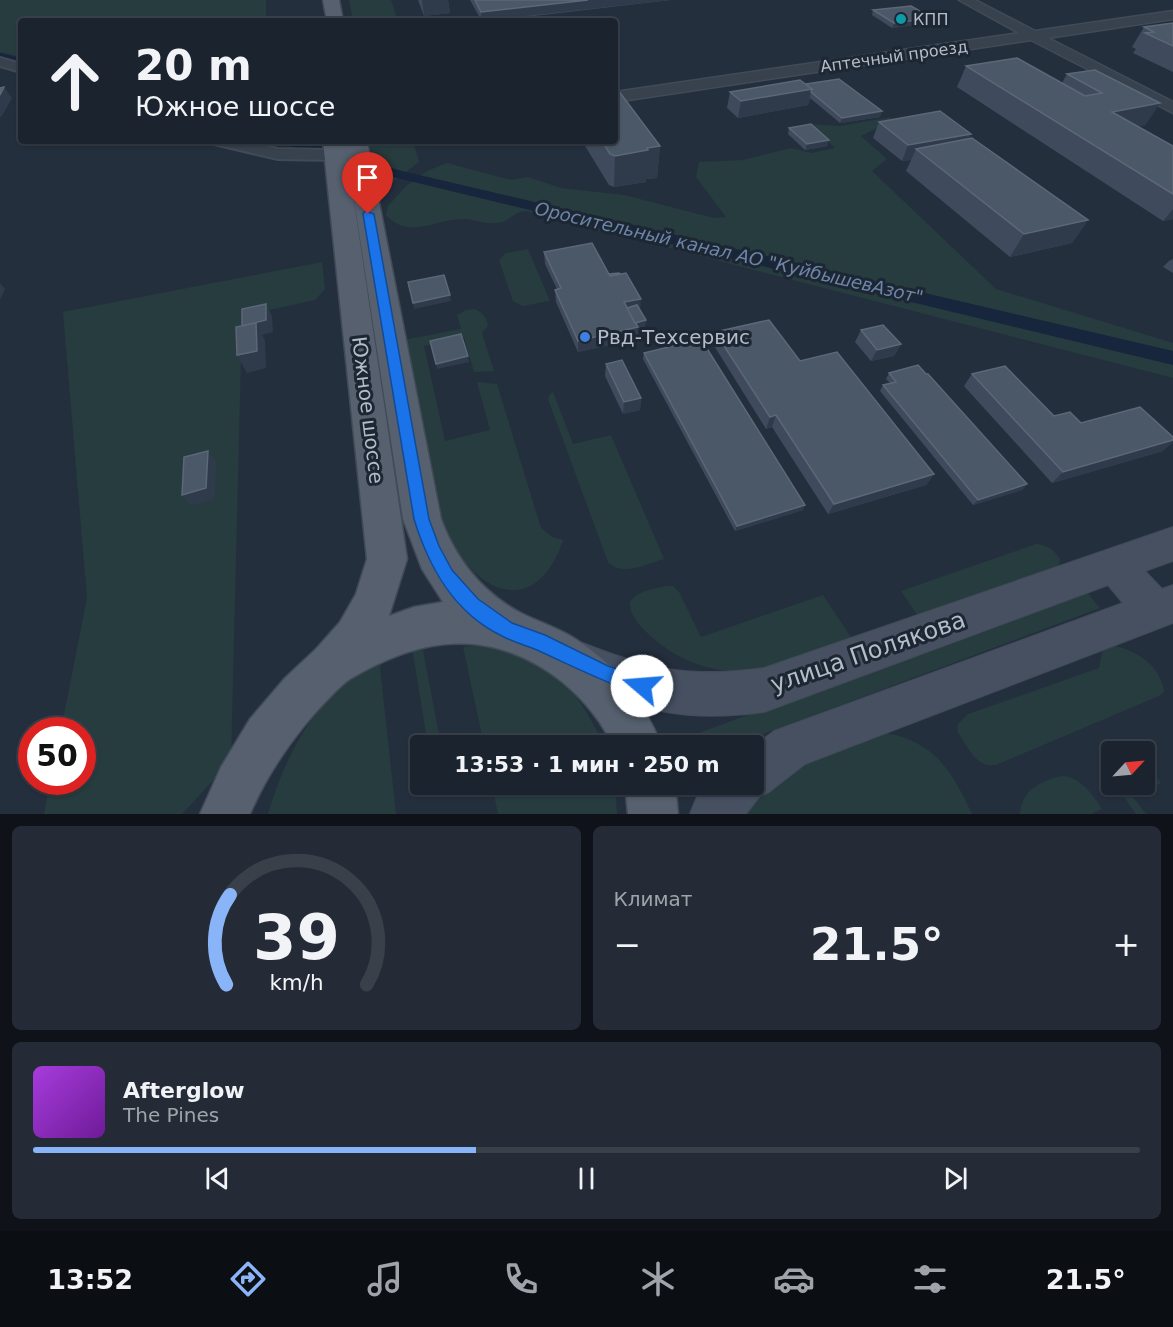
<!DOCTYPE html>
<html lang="ru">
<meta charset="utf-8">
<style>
body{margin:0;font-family:"DejaVu Sans",sans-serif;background:#242b36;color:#f1f3f6;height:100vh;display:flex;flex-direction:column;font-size:22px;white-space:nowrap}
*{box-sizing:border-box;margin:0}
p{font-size:20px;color:#a0a4aa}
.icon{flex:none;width:33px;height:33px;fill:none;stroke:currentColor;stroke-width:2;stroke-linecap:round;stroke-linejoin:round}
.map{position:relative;height:814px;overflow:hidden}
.side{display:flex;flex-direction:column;gap:12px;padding:12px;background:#0f1319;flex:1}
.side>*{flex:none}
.banner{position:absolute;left:18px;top:18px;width:600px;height:126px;border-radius:6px;box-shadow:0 2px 4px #0004,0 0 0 2px #39404a;background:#1b232e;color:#f1f3f6;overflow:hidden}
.needle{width:39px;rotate:64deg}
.tools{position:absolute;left:1101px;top:741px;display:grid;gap:12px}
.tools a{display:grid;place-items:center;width:54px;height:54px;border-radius:6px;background:#1b232e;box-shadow:0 2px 4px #0004,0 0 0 2px #39404a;font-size:30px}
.speed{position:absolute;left:18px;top:717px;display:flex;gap:12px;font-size:30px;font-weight:700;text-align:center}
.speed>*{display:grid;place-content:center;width:78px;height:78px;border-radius:50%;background:#1b232e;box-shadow:0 2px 4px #0004,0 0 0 2px #39404a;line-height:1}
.speed .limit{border:9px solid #d22;background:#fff;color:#111}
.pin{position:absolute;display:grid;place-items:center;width:51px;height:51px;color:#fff;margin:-62px -26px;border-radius:50% 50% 50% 0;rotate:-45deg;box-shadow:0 0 6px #0007}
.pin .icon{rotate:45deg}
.me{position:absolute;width:66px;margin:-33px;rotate:288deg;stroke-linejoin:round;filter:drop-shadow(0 0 4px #0008)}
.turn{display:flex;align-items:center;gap:21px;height:126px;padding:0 18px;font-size:27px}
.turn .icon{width:78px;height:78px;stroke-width:2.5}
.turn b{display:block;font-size:42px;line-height:51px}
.big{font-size:45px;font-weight:700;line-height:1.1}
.side .widget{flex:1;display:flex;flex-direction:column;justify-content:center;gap:9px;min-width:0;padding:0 21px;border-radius:9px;background:#242b36}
.side .dial{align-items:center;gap:0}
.dial svg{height:156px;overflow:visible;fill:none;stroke:#39404a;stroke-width:7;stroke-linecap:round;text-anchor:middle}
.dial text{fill:#f1f3f6;stroke:none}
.song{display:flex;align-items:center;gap:18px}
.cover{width:72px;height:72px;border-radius:9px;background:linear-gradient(135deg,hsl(280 70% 55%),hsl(280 70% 35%))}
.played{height:6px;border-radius:3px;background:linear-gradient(90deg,#8ab4f8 40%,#39404a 40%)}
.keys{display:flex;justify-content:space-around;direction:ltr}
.heat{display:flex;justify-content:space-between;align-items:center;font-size:33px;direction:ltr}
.side .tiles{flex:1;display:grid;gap:12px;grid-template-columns:1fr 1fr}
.widget:last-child{grid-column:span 2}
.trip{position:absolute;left:410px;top:735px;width:354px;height:60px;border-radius:6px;background:#1b232e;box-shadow:0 2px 4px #0004,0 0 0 2px #39404a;font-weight:700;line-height:60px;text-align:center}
.tabs{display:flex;height:96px;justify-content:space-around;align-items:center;background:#0b0e12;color:#a0a4aa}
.tabs .icon{width:42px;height:42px}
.tabs .current{color:#8ab4f8}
.tabs b{font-size:27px;color:#f1f3f6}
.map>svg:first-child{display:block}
</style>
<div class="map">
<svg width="1173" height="814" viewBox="0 0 1173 814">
<rect width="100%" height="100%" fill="#242f3e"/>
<g fill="#263c3f">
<polygon points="0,0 266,0 266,21 21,21 21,57 0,52"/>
<polygon points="349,0 391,0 398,21 353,21"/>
<path d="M892,117l-8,8 -23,11 26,23 -15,12 124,118 177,54v35l-647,-167c-13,1 -14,8 -24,11 -14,4 -23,-2 -37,-3 -30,-1 -55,22 -79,-4l2,-9 18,-20 21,-15 20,-8 64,17 17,-3 33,11 63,7 90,23 12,-1 -30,-40 3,-15 44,-2 48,-12 20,5 24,-5 -26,-24 30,2z"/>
<polygon points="377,141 413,141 419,162 380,192 370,146"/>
<polygon points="528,249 550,301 522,306 513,301 499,260 506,253"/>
<polygon points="322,262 325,289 315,300 242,316 231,761 182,814 44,814 50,782 82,782 82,730 61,730 87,598 63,312"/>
<path d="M475,309c8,4 12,9 13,17l-6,7 12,38 -20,1 -10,-35 -40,9 21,95 45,-11 -13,-48 20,2 44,144 11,9 11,3c-7,22 -22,48 -47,50 -35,2 -62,-38 -73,-67 -10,-24 -13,-50 -18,-75 -8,-36 -15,-72 -22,-108l58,-11 -4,-14 9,-5z"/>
<path d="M553,392l20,52 38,-9 53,124c-17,5 -42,18 -56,3l-60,-163 2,-5z"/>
<path d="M1036,544c12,1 18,6 24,15l-2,10 -139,49 -18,-27z"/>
<path d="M667,586h6l6,6 22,45 122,-42 30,45c-70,27 -133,54 -199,-1 -10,-9 -25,-22 -24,-37 8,-12 24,-13 37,-16z"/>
<polygon points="1086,591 1100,608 734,745 688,745 685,738"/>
<path d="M487,644c17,6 37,10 52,19 32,18 50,51 65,82h-120l-21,-98z"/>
<polygon points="422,645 441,745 428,745 412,648"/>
<path d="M1110,645c25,4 51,20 54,47l-5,4 -163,69c-20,4 -29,-20 -39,-34l1,-7 10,-10 131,-46 4,-20z"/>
<path d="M379,658l17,156h-128c14,-49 38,-97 77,-132 10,-9 23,-16 34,-24z"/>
<path d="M874,731c57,7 75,34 98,83h-244l25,-30z"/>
<polygon points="1145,762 1161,783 1132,796 1146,814 1136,814 1116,785 1144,784"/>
<path d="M1062,776c19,1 30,18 40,33l-11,5h-71c2,-24 20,-33 42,-38z"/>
<polygon points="492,785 615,785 617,814 498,814"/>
</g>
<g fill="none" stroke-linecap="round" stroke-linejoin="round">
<g fill="#17263c" fill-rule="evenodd">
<polygon points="0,53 21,58 21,65 0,60"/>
<polygon points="281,141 303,141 402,171 1173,351 1173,365 393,177 283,144"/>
</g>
<defs>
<g id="minor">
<polygon points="0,58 21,64 21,72 0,66"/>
<polygon points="212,141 239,141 278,149 336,150 344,155 336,160 278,159 214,144"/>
</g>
<polygon id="tertiary" points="959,0 975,0 1035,31 1173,11 1173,19 1048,38 1173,102 1173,113 1031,40 615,102 615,92 1019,33"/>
<path id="secondary" d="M1173,527v34l-28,10 17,18 11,-4v38l-368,141 -36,28 -9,4 -14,18h-56l7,-17 12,-13h44v-37l21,-16 349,-128 -15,-18 -344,127c-80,11 -123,-1 -196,-33l-6,-15 6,-15 15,-6c66,27 110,35 181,25z"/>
<g id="primary">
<polygon points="323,0 339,0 343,21 327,21"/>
<path d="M323,141h22l62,418 -18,57 25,-9 29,-5 -21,-33 -19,-50 -58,-378h22l74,378c15,40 40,72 78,93 19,10 40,16 58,28 42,28 65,59 85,106h-49c-15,-33 -43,-62 -74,-80 -65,-38 -126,-24 -189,13 -6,4 -12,10 -17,15 -34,34 -64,76 -83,120h-50l21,-47 29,-48 35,-41 31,-29 24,-27 16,-28 11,-35z"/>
<polygon points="625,784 675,784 678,814 628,814"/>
</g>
</defs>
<use href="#minor" stroke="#414a57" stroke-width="4"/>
<use href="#tertiary" stroke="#414a57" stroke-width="3"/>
<use href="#secondary" stroke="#414a57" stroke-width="2"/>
<use href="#primary" stroke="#414a57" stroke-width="3"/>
<use href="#minor" fill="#38414e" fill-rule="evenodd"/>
<use href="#tertiary" fill="#38414e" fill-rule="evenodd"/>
<use href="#secondary" fill="#465061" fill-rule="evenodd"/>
<use href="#primary" fill="#56606e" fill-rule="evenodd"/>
</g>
<g fill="#3f4b5c">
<polygon points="418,0 448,0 450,13 424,16"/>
<polygon points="470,0 671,0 492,21 472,21 471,19 480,18"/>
<polygon points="873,10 930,23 892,28 872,15"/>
<polygon points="1173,23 1173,72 1133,53 1136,49 1132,47 1144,27"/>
<polygon points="966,66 1062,83 1067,74 1160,103 1145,125 1137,126 1173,146 1173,219 1163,221 957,87"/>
<polygon points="806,84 882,111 880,117 840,123 810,98 808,105 738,118 727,108 730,92"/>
<polygon points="879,122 969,139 1088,220 1072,243 1010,257 906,171 911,160 902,161 873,138"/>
<polygon points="789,128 827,146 805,150 788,134"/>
<polygon points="582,141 615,141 660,146 657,178 646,179 646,182 614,187 609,185"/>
<polygon points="544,252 609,274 640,310 646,320 645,326 638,328 637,339 578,352 556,302 555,290 557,289 545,264"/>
<polygon points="1173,259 1173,273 1163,267 1169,261"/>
<polygon points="861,330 901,344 894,356 871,361 855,342"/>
<polygon points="715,332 800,361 934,474 926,485 828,514 772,427 766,429 713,344"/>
<polygon points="644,353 803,510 735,531 643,359"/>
<polygon points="606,364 641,398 640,410 623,414 605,376"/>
<polygon points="889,373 1027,484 1022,490 973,505 880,391 883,385 890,383 886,379"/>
<polygon points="972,374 1054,416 1081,423 1163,451 1052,483 964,386"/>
</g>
<g fill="#2f3b4b">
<polygon points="422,0 448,0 450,13 424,16"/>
<polygon points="588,0 671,0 482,21 481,12"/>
<polygon points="932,18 930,23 892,28 894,23"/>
<polygon points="4,87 12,98 2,116 0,117 0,95"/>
<polygon points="812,89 808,105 738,118 741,101"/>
<polygon points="1160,103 1145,125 1098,133 1112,112"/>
<polygon points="882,111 880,117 840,123 842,118"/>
<polygon points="971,134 963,150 916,149 911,160 902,161 908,145"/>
<polygon points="829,140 827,146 805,150 807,144"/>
<polygon points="423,141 454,141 424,145"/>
<polygon points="660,146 657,178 646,179 646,182 614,187 615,156"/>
<polygon points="1173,209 1173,219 1163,221"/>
<polygon points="1088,220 1072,243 1010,257 1024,234"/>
<polygon points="0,283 5,289 0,300"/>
<polygon points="450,295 451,301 414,309 413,303"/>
<polygon points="641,299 640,311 627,314 624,302"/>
<polygon points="266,304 272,316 273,332 262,335 265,340 266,368 247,373 237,355 248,338"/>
<polygon points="646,320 645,326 638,328 637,339 578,352 578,341 632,323"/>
<polygon points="901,344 894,356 871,361 877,350"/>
<polygon points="468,356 469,362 437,369 436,364"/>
<polygon points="641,398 640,410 623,414 624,402"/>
<polygon points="776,415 772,427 766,429 770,417"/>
<polygon points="1173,440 1173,442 1163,451 1052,483 1063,472"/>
<polygon points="208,451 216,462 215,499 191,506 182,495"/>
<polygon points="934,474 926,485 828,514 834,504"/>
<polygon points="1027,484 1022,490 973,505 978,500"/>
<polygon points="805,505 803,510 735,531 737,526"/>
</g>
<g fill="#4b5868" stroke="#5c6777" stroke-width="1.5">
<polygon points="475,0 588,0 481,12"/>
<polygon points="911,6 932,18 894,23 873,10"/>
<polygon points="490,17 492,21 472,21 471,19"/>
<polygon points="1173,23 1173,46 1145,33 1154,32 1144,27"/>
<polygon points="1017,58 1085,96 1102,93 1067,74 1095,70 1160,103 1112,112 1173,146 1173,194 966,66"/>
<polygon points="839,79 882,111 842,118 811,92 812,89 806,84"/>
<polygon points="800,80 812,89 741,101 730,92"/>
<polygon points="4,87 0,95 0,88"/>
<polygon points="615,90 618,90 660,146 647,148 648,150 615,156 610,154 602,141 615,141"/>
<polygon points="940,111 971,134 908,145 879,122"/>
<polygon points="811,124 829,140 807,144 789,128"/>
<polygon points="972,138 1088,220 1024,234 916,149"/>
<polygon points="592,243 610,276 626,273 641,299 624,302 638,327 578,341 555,290 561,288 544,252"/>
<polygon points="619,273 620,274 610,276 609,274"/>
<polygon points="444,275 450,295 413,303 408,282"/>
<polygon points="266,304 266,320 242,326 242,309"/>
<polygon points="637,305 646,320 635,323 627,308"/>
<polygon points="769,320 800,361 837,352 934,474 834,504 776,415 770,417 715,332"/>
<polygon points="256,323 257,351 237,355 236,327"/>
<polygon points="883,325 901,344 877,350 861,330"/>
<polygon points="461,334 468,356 436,364 430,341"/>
<polygon points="701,339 805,505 737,526 644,353"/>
<polygon points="622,360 641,398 624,402 606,364"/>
<polygon points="918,365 926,374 928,374 1027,484 978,500 883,385 896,382 889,373"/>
<polygon points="1005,366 1054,416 1070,412 1081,423 1140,407 1173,437 1173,440 1063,472 972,374"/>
<polygon points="208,451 206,488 182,495 184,457"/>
</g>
<path fill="#1a73e8" stroke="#114b97" stroke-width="1.5" d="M365,211l9,3 55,305 10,27 13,24 26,29 34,24 33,12 63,31 40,13 3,7 -3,7 -6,2c-37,-12 -70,-29 -105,-45 -12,-5 -24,-8 -35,-14 -48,-23 -73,-68 -88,-117l-51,-305z"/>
<circle fill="#0f9aa8" stroke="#1d2633" stroke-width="2" cx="901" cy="19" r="6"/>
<circle fill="#3f7fe0" stroke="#1d2633" stroke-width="2" cx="585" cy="337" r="6"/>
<g text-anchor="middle" stroke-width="6" stroke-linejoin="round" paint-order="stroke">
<g font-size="16" fill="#b4bcc9" stroke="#1d2633" text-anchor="start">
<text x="913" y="25">КПП</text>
</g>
<g font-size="16" fill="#b4bcc9" stroke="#1d2633">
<text transform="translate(894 56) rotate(-8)" y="6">Аптечный проезд</text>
</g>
<g font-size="18" font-style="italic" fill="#6d86a8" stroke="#1d2633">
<text transform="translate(729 253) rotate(13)" y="6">Оросительный канал АО "КуйбышевАзот"</text>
</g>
<g font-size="20" fill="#b4bcc9" stroke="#1d2633" text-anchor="start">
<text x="597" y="344">Рвд-Техсервис</text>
</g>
<g font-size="20" fill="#b4bcc9" stroke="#1d2633">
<text transform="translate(368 410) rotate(83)" y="7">Южное шоссе</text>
</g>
<g font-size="24" fill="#b4bcc9" stroke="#1d2633">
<text transform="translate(868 652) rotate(-19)" y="8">улица Полякова</text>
</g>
</g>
</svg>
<div class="tools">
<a><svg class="needle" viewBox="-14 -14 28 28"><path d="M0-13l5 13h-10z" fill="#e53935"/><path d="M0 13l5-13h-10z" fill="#a0a4aa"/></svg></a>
</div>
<div class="speed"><div class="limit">50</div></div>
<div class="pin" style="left:368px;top:214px;background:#d93025"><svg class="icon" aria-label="arrive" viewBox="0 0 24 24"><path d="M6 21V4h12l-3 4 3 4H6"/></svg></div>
<svg class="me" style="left:642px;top:686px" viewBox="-20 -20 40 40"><circle r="19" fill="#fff"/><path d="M0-13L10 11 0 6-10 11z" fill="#1a73e8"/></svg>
<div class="trip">13:53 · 1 мин · 250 m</div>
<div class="banner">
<div class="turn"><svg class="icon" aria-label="ahead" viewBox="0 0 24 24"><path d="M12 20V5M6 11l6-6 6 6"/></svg><div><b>20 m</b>Южное шоссе</div></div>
</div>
</div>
<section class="side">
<div class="tiles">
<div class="widget dial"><svg viewBox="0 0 100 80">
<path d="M14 69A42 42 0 1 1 86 69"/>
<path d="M14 69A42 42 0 0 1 16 23" stroke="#8ab4f8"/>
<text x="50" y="56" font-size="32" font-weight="700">39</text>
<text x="50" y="72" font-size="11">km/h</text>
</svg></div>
<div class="widget"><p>Климат</p>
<div class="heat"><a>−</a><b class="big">21.5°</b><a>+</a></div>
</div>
<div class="widget">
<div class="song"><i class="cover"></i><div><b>Afterglow</b><p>The Pines</p></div></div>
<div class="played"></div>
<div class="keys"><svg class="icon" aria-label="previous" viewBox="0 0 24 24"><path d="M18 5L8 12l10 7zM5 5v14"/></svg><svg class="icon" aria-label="pause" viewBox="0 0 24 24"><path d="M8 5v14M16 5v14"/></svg><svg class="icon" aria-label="next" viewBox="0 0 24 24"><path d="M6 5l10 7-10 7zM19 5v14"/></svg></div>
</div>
</div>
</section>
<nav class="tabs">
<b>13:52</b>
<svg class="icon current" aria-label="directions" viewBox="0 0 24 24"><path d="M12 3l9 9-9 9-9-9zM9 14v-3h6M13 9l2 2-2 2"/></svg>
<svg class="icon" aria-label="music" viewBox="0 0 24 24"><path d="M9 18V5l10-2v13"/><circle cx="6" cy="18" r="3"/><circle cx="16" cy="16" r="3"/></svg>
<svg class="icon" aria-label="phone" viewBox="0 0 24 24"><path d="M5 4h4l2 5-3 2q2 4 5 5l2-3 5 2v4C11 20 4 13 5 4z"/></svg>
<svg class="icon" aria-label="climate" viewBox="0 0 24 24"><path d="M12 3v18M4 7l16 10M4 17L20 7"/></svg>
<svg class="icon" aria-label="car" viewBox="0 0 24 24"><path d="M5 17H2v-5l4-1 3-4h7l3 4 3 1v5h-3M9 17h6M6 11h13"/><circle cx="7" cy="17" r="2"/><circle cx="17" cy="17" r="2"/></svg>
<svg class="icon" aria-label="filters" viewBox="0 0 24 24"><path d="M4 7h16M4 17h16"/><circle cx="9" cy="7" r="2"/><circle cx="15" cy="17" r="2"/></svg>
<b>21.5°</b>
</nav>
